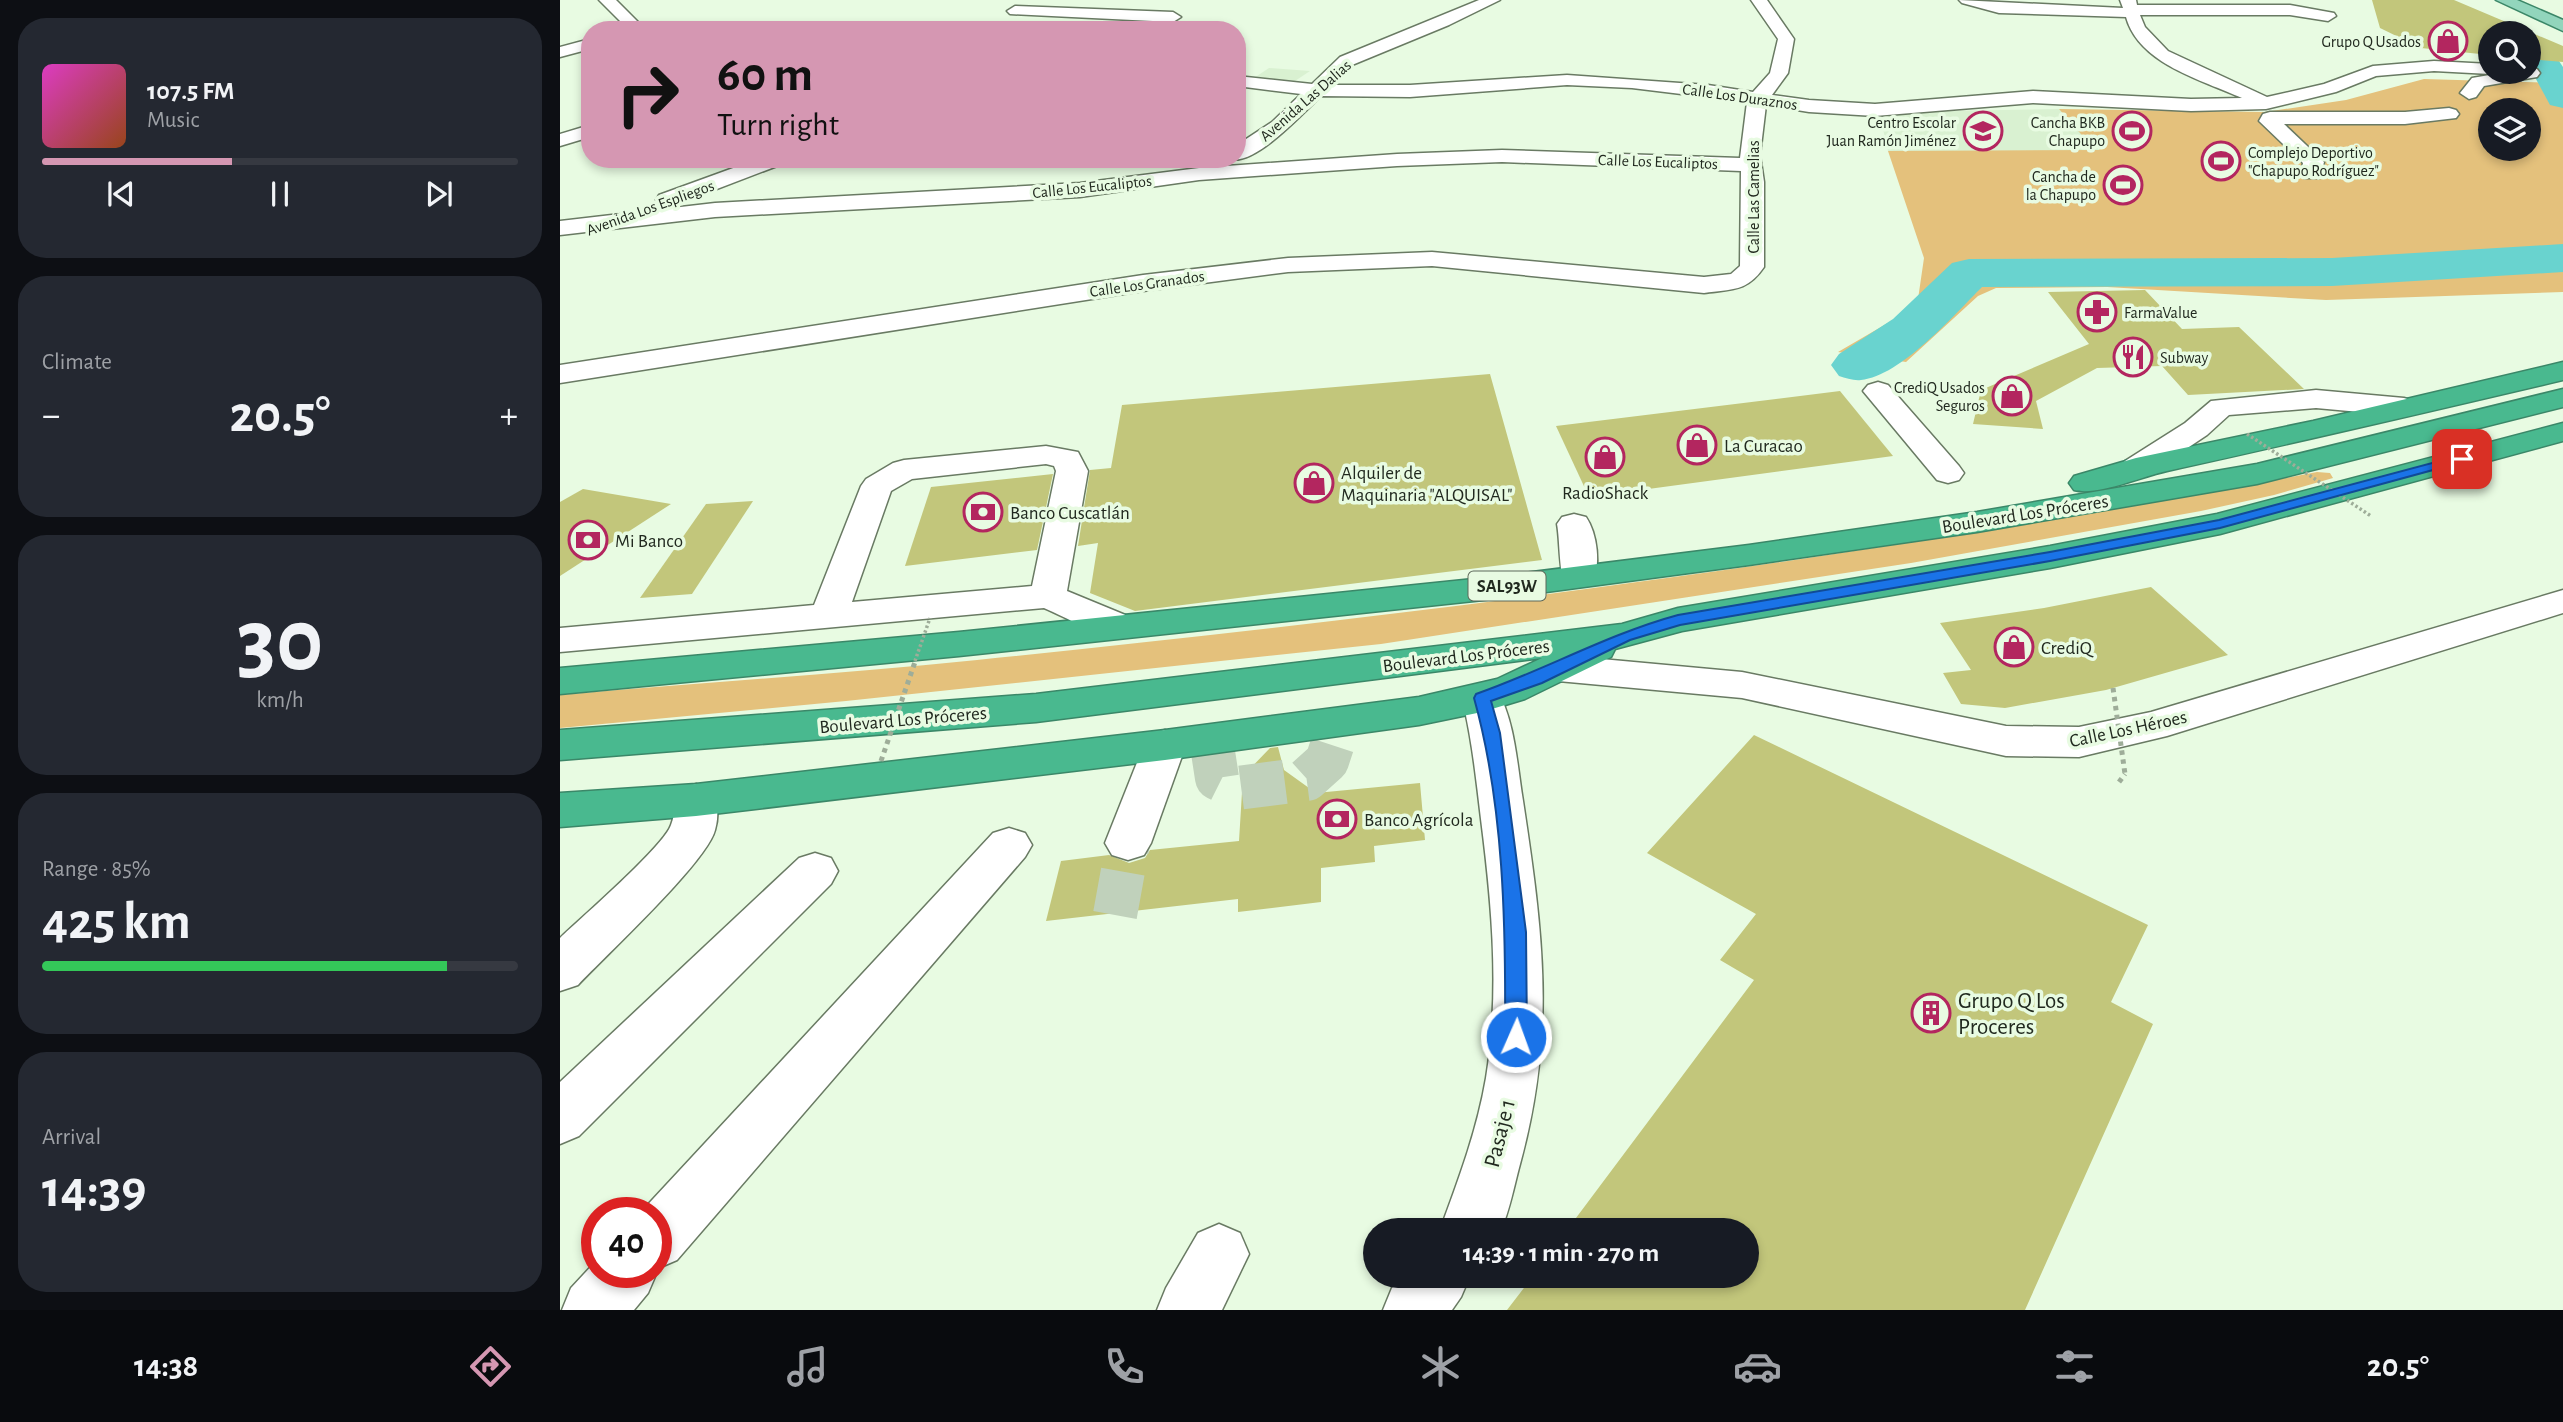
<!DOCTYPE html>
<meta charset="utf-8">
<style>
body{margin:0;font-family:"Alegreya Sans",sans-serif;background:#242831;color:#f1f3f6;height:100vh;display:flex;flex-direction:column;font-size:26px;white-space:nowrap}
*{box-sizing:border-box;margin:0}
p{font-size:23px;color:#9ea1a6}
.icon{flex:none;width:38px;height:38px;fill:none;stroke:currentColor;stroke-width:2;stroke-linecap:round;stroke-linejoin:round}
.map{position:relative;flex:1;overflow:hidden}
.drawer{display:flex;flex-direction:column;gap:18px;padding:18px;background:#0d0f14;width:560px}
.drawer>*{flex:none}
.hud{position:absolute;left:21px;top:21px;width:665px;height:147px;border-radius:28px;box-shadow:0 4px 10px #0003;background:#d597b2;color:#111;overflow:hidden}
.controls{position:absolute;left:1918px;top:21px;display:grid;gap:14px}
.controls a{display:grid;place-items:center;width:63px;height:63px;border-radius:50%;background:#171b24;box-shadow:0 4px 10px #0003;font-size:35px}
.speed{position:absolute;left:21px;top:1197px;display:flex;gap:14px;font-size:35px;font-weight:700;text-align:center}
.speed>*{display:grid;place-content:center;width:91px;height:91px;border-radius:50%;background:#171b24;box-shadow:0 4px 10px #0003;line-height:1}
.speed .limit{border:10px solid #d22;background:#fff;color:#111}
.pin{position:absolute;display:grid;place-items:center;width:60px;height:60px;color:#fff;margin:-30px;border-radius:14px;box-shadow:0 4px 10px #0006}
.me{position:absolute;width:77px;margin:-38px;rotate:2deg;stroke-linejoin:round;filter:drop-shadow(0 0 5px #0008)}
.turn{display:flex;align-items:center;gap:24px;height:147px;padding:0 21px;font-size:32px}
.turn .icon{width:91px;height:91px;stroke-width:2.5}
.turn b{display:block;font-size:49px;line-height:60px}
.big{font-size:52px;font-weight:700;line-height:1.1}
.drawer .tile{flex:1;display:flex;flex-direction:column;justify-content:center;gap:10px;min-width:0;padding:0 24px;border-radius:28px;background:#242831}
.drawer .dial{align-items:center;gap:0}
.dial b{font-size:91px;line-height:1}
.song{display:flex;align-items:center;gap:21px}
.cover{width:84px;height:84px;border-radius:10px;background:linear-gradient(135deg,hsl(310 70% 55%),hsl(20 70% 35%))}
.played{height:7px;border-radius:4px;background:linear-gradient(90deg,#d597b2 40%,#363941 40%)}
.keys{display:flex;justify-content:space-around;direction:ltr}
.heat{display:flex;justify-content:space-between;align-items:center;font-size:38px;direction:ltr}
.charge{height:10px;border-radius:5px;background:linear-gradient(90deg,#34c759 85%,#363941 0)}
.trip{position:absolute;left:803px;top:1218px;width:396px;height:70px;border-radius:35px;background:#171b24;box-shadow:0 4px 10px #0003;font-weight:700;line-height:70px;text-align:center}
.menu{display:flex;height:112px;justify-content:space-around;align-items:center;background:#090b0e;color:#9ea1a6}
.menu .icon{width:49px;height:49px}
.menu .selected{color:#d597b2}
.menu b{font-size:32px;color:#f1f3f6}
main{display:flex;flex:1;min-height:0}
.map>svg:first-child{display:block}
</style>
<main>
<section class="drawer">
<div class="tile">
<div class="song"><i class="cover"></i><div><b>107.5 FM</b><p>Music</p></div></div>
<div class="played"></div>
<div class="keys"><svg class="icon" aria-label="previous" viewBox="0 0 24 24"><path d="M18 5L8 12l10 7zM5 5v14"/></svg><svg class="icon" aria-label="pause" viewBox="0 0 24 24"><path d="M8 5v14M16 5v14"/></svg><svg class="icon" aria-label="next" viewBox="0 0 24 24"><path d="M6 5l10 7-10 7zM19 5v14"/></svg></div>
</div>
<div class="tile"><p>Climate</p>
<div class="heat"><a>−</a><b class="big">20.5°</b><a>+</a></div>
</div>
<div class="tile dial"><b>30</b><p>km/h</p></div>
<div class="tile"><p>Range · 85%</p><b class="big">425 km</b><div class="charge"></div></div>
<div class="tile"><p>Arrival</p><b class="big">14:39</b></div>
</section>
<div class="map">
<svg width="2003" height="1310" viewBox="0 0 2003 1310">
<rect width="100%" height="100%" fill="#e8fbe2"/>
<g fill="#d9f1d1">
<polygon points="709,68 750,71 735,81 694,78"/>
<polygon points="1499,109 1541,151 1328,151 1319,112"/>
</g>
<g fill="#e4c17c" fill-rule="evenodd">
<path d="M1864,79l139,4v209l-237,8 -219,-13 -111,1 -18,8 -72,66 -68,-10 79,-46 7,-48 -36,-107 212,-1 -9,-9h-4l-28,-32 206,3 81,-12zM1930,110h39v39h-39z"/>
<path d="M1757,472l13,1 3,5 -59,17 -73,16 -290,52 -530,81 -535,57 -286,27v-33c139,-12 278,-21 417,-35 449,-46 897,-103 1340,-188z"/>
</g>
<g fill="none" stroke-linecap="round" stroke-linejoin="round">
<g fill="#69d3cf" fill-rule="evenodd">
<polygon points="1987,58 1999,61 2003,67 2003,108 1990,105 1970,68 1975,61"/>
<path d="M2003,244v28l-231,14 -350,1c-28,28 -81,89 -121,93 -7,1 -15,-2 -22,-4l-8,-11 8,-11 54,-35 59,-56 17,-4 363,-1z"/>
</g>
</g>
<g fill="#c2c67b">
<polygon points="1812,0 1894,0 2003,46 2003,62 1969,59 1969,33 1930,33 1930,55 1861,48 1820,28"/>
<polygon points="1585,290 1622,329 1679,327 1744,389 1628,395 1602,366 1537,368 1476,401 1483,429 1413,424 1421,390 1529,344 1488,292"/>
<polygon points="930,374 982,560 575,611 530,593 538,543 518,546 530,470 551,468 562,405"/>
<polygon points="1280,391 1333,456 1029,497 996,426"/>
<polygon points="493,474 477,550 345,566 371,487"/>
<polygon points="23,489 111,504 0,576 0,502"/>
<polygon points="193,501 132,594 80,598 146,504"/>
<polygon points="1591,587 1668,655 1546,690 1445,708 1401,704 1383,673 1411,670 1380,623 1484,608"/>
<polygon points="1194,735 1588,925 1551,1002 1593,1024 1465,1310 947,1310 973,1276 1186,1276 1186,1230 1007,1230 1194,980 1160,960 1196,914 1087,853"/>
<polygon points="718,747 724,770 756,793 860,783 865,840 814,846 815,862 761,868 761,902 678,912 678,899 486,921 501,861 549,855 569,863 585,858 590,850 679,841 683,776 710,748"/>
</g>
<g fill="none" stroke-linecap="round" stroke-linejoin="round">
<g stroke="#c0d1bb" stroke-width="44" stroke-dasharray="44 22" stroke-linecap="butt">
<polyline points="651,739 657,778 677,788 747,779 767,761 780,721"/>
<polyline points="555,915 568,843"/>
</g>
<defs>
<g id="minor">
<polygon points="39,0 56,0 86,30 69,30"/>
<path d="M919,0h21l-51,25 -97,40 -20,20h78l157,-10 141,10 45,7 17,-19 8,-34 -27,-39h16l27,39 -6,34 -16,22 37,5 66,4 158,-13 158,8 51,-1c-40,-18 -103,-34 -116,-81l-127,-4 -37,-10 -3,-3 164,8 -3,-8h16l1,5h153l44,8 2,3 -8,5 -38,-6h-150l5,12 23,24 99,46 57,-13 49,-18 61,-5 56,3v8h7l-7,2 -56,-3 -58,5 -40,16 -70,17 -75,2 -158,-8 -158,13 -66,-4 -43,-7 -6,50 4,27v85c-17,25 -32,22 -60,26l-272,-27 -144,6 -145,19 -583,92v-18l583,-90 145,-17 144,-6 272,25 27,-3 9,-8 1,-95 -239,-9 -105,4 -198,14 -119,17 -365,20 -155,18v-14l155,-18 365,-20 119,-15 198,-14 105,-4 238,8 7,-56 -115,-14 -65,-3 -157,12 -89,-1c-18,17 -66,70 -91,63h7v-14l35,-23 29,-28 -64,-8v-10l75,8 28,-27z"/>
<polygon points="455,6 613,12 621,17 613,22 450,14 447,11"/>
<polygon points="30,39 30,49 0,57 0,47"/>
<polygon points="1969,68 1977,69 1980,73 1977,77 1924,86 1916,97 1909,99 1900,93 1912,78 1947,72 1969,72"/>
<polygon points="1889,108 1896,110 1899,114 1896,118 1845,124 1724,124 1764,162 1760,178 1744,178 1741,173 1743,163 1699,121 1703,114 1710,112 1845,112"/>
<polygon points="30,125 30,137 0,146 0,134"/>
<polygon points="198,159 228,159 225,163 115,205 99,205 96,200 99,195"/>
<polygon points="1318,382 1328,385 1399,466 1404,473 1399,480 1388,483 1377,480 1308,397 1303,391 1308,385"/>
<polygon points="1756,390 1844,398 1854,401 1859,407 1854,413 1844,416 1756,408 1669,415 1647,435 1587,475 1576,478 1565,475 1560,468 1565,461 1625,423 1651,401"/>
<path d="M486,446l32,6 10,19 -21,120 68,28 6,8 -6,8c-29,8 -64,-16 -91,-27l-484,44v-24l254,-23 47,-119 5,-7 27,-16 11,-3zM486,464l8,2 2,5 -24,115 -180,16 39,-111 21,-12z"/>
<path d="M1014,514l12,3c11,16 16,50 5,67l-13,3 -13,-3c-6,-10 -5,-45 -8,-60l5,-7z"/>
<polygon points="2003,590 2003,613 1607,736 1519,757 1446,756 1182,698 998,681 984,677 979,668 984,659 998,655 1182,672 1446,726 1519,727 1591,712"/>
<path d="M922,684l14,4c19,32 21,77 27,113 20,132 33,232 -3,363 -6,22 -10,45 -19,66h-61c18,-49 37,-99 46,-152 14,-86 6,-173 -5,-259 -5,-41 -9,-81 -19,-121l6,-10z"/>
<polygon points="605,730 620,735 626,745 591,843 584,855 568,860 552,855 545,843 584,745 590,735"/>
<path d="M136,784l15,5c7,12 8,27 4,41 -8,32 -110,126 -137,155l-18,6v-53c21,-20 104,-92 111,-113 5,-13 3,-24 10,-36z"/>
<polygon points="449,828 465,833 472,845 465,857 117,1260 96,1269 96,1213 80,1213 433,833"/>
<polygon points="255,853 271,858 278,871 271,884 19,1136 0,1144 0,1082 239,858"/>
<polygon points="659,1224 680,1233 689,1254 662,1310 597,1310 606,1288 638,1233"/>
<polygon points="37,1260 37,1272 96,1272 96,1270 97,1272 88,1293 74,1310 2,1310 11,1288"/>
<polygon points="842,1276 910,1276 901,1297 892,1310 823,1310 832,1288"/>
</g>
<polygon id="major" points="1936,0 1957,0 2003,20 2003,31"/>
<g id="highway">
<path d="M2003,362v18c-132,31 -264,62 -396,91 -27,6 -69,25 -93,19l-5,-7 5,-7 62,-18 177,-37z"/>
<polygon points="2003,389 2003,407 1697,484 1417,532 1189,565 933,599 399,656 0,694 0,668 399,632 933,577 1189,545 1417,512 1697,464"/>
<polygon points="2003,423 2003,441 1660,534 1490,568 1122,631 1055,649 1051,657 965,699 922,712 859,725 605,760 136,816 0,827 0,793 136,784 605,730 859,697 937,679 982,658 476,722 0,760 0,730 476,694 1062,624 1118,608 1490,546 1657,514"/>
</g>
</defs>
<use href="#minor" stroke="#697a63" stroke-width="3"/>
<use href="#major" stroke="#3b8768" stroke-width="3"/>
<use href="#highway" stroke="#3b8768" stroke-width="3"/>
<polyline stroke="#9ead99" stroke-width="5" stroke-dasharray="4.5 4.5" stroke-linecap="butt" points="1559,782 1565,774"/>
<use href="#minor" fill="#fff" fill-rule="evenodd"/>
<use href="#major" fill="#92d5bc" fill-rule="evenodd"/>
<use href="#highway" fill="#49b98f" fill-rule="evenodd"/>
<g stroke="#9ead99" stroke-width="3.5" stroke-dasharray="2.5 2.5" stroke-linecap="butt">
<polyline points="1687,434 1811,516"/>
<polyline points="355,661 370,618"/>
</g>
<g stroke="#9ead99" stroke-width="5" stroke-dasharray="4.5 4.5" stroke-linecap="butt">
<polyline points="1553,688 1565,774"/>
<polyline points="321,761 356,659"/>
</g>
</g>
<path fill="#1a73e8" stroke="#114b97" stroke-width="2" d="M1902,455l6,4 -2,2 -246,67 -170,33 -370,64 -50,15 -88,43 -51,18 9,32 26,199 1,105 -3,7 -8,2 -7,-2 -4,-7c1,-111 -1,-232 -31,-339l2,-4c69,-24 132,-60 202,-79l372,-63 169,-32z"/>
<defs>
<symbol id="shop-ring" viewBox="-11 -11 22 22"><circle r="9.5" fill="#e8fbe2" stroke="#b3265f" stroke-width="1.5"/><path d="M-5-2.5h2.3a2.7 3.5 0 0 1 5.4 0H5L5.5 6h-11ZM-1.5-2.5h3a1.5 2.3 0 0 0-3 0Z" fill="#b3265f"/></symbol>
<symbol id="school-ring" viewBox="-11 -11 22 22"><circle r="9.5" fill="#e8fbe2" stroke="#b3265f" stroke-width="1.5"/><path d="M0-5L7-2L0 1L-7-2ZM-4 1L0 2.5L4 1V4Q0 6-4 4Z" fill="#b3265f"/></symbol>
<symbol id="stadium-ring" viewBox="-11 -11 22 22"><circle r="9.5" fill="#e8fbe2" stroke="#b3265f" stroke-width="1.5"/><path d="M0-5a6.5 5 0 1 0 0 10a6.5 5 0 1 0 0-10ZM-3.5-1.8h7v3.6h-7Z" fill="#b3265f"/></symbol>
<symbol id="pharmacy-ring" viewBox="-11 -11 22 22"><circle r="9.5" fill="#e8fbe2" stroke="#b3265f" stroke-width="1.5"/><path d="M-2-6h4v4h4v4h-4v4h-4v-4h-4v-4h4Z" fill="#b3265f"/></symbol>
<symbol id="restaurant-ring" viewBox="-11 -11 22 22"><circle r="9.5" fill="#e8fbe2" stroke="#b3265f" stroke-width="1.5"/><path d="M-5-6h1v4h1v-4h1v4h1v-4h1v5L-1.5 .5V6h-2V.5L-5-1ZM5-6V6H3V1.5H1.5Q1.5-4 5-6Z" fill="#b3265f"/></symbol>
<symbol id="bank-ring" viewBox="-11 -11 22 22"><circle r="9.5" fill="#e8fbe2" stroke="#b3265f" stroke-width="1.5"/><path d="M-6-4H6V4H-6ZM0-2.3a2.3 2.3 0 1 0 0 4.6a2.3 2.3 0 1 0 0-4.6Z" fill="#b3265f"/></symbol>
<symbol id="building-ring" viewBox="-11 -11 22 22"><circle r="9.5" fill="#e8fbe2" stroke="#b3265f" stroke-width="1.5"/><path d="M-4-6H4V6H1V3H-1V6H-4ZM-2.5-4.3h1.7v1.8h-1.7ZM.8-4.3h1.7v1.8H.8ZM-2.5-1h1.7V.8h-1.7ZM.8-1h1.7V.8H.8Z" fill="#b3265f"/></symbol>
</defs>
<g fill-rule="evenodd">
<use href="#shop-ring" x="1866" y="19" width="44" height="44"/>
<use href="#school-ring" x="1401" y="109" width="44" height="44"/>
<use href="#stadium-ring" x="1550" y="109" width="44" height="44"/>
<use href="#stadium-ring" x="1639" y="139" width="44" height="44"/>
<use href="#stadium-ring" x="1541" y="163" width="44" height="44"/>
<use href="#pharmacy-ring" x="1515" y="290" width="44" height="44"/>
<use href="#restaurant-ring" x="1551" y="335" width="44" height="44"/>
<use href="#shop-ring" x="1430" y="374" width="44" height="44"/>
<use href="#shop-ring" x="1115" y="423" width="44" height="44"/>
<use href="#shop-ring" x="1023" y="435" width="44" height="44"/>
<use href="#shop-ring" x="732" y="461" width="44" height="44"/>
<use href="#bank-ring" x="401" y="490" width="44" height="44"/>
<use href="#bank-ring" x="6" y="518" width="44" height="44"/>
<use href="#shop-ring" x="1432" y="625" width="44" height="44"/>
<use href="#bank-ring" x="755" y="797" width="44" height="44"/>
<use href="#building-ring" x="1349" y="991" width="44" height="44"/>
</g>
<g text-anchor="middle" stroke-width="7" stroke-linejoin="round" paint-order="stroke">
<g font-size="16" fill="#21291f" stroke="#e8fbe2" text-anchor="end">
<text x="1861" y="47">Grupo Q Usados</text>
<text x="1396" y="128">Centro Escolar<tspan x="1396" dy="18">Juan Ramón Jiménez</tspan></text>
<text x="1545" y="128">Cancha BKB<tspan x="1545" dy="18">Chapupo</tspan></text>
<text x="1688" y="158" text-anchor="start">Complejo Deportivo<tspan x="1688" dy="18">"Chapupo Rodríguez"</tspan></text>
<text x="1536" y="182">Cancha de<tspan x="1536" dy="18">la Chapupo</tspan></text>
<text x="1564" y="318" text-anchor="start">FarmaValue</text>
<text x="1600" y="363" text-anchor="start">Subway</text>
<text x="1425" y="393">CrediQ Usados<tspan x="1425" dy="18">Seguros</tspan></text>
</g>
<g font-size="16" fill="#21291f" stroke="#e8fbe2">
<text transform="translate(1180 96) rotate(8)" y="6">Calle Los Duraznos</text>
<text transform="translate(745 100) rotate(-41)" y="6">Avenida Las Dalias</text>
<text transform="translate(1098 161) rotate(2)" y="6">Calle Los Eucaliptos</text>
<text transform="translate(532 186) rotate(-6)" y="6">Calle Los Eucaliptos</text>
<text transform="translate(1193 197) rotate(-90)" y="6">Calle Las Camelias</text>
<text transform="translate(90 207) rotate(-20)" y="6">Avenida Los Espliegos</text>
<text transform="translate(587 283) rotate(-8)" y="6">Calle Los Granados</text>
</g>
<rect fill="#e8fbe2" stroke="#5d685a" stroke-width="2" x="908.5" y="571.5" width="77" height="29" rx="5"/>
<g font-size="18" font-weight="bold" fill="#21291f">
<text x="947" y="592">SAL93W</text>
</g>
<g font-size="19" fill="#21291f" stroke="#e8fbe2" text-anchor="start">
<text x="1164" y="452">La Curacao</text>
<text x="781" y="479">Alquiler de<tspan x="781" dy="22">Maquinaria "ALQUISAL"</tspan></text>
<text x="1045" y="499" text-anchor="middle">RadioShack</text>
<text x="450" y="519">Banco Cuscatlán</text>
<text x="55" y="547">Mi Banco</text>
<text x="1481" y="654">CrediQ</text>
<text x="804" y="826">Banco Agrícola</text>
</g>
<g font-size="19" fill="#21291f" stroke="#e8fbe2">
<text transform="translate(1465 513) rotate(-9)" y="7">Boulevard Los Próceres</text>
<text transform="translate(906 655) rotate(-7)" y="7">Boulevard Los Próceres</text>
<text transform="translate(343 719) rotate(-5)" y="7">Boulevard Los Próceres</text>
<text transform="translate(1568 728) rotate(-12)" y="7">Calle Los Héroes</text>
</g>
<g font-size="23" fill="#21291f" stroke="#e8fbe2" text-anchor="start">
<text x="1398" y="1008">Grupo Q Los<tspan x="1398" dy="26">Proceres</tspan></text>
</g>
<g font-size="23" fill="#21291f" stroke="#e8fbe2">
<text transform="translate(939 1133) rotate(-76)" y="8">Pasaje 1</text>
</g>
</g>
</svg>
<div class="controls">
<a><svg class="icon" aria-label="search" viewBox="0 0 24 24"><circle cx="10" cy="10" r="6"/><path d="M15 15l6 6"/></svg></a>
<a><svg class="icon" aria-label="layers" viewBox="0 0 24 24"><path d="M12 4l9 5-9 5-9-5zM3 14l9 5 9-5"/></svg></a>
</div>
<div class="speed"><div class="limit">40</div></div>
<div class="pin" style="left:1902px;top:459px;background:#d93025"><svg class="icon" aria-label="arrive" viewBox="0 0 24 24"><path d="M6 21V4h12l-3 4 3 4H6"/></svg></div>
<svg class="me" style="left:956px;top:1037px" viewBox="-20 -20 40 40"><circle r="17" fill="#1a73e8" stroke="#fff" stroke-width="3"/><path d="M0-11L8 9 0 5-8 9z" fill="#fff"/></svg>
<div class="trip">14:39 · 1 min · 270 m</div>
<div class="hud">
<div class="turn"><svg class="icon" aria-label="right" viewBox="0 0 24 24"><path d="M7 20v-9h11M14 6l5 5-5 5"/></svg><div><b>60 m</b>Turn right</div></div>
</div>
</div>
</main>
<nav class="menu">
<b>14:38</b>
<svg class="icon selected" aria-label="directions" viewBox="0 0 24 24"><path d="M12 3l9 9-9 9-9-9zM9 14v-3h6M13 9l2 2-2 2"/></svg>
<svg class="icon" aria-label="music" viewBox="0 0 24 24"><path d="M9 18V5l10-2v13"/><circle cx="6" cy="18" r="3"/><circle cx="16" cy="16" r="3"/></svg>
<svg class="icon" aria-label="phone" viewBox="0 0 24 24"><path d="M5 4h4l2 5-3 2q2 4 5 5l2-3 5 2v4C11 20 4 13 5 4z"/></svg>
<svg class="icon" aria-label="climate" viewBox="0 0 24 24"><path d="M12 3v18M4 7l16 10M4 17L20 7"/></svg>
<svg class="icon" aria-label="car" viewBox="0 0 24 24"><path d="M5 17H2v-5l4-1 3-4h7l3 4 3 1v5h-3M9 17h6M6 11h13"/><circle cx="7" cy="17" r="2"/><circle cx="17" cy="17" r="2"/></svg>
<svg class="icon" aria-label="filters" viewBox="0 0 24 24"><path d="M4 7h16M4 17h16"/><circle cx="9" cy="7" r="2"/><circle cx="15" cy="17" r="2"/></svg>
<b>20.5°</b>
</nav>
